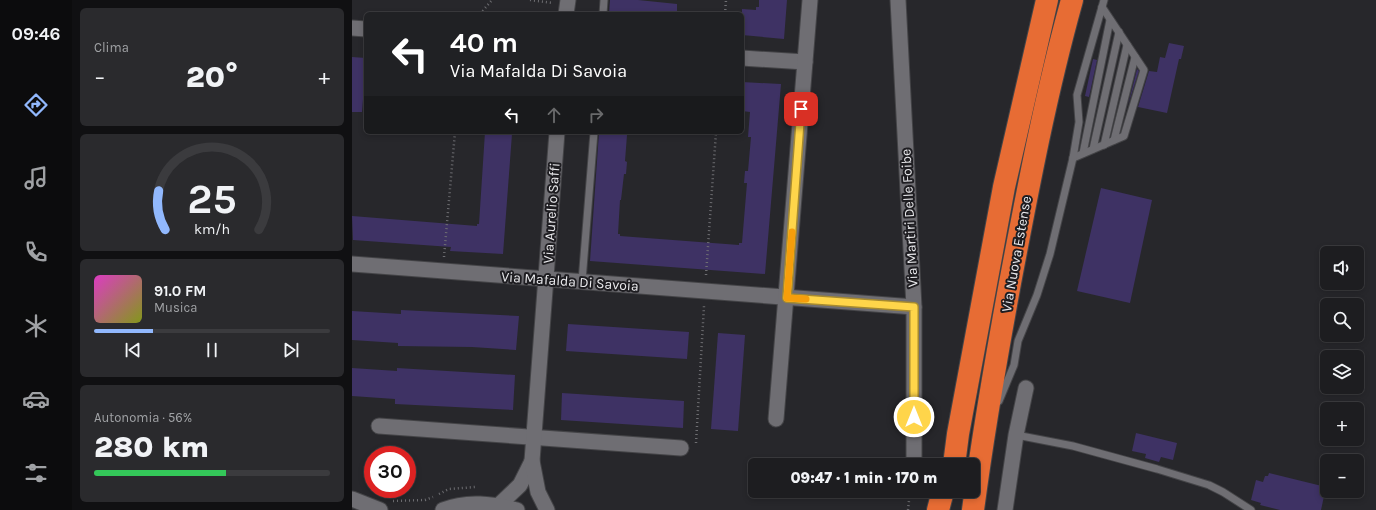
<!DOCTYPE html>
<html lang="it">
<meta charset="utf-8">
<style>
body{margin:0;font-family:Karla,sans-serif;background:#2a2a2d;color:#f1f3f6;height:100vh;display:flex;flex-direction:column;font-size:15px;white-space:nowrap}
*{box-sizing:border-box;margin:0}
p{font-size:13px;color:#a0a2a5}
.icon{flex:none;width:22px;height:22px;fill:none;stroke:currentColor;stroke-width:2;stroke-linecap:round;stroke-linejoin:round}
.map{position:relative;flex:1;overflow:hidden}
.sheet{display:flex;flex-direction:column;gap:8px;padding:8px;background:#101012;width:280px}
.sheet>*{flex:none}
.hud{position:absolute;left:12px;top:12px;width:380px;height:122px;border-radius:6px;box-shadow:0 2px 6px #0003,0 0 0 1px #3b3b3e;background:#202124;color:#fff;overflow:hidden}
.buttons{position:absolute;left:968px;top:246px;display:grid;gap:8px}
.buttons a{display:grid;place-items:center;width:44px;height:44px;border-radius:6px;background:#1d1d20;box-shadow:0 2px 6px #0003,0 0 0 1px #3b3b3e;font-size:20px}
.speed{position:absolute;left:12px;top:446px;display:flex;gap:8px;font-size:20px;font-weight:700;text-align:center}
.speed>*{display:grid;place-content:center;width:52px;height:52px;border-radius:50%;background:#1d1d20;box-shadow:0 2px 6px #0003,0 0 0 1px #3b3b3e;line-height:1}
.speed .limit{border:6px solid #d22;background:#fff;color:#111}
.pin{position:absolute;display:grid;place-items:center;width:34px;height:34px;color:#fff;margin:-17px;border-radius:8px;box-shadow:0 2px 6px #0006}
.me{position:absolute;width:44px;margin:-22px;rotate:0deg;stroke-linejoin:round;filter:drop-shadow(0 0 3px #0008)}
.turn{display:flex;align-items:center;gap:14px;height:84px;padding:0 20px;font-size:18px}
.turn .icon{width:52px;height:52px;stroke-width:2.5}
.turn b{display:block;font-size:28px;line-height:34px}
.lanes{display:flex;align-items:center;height:38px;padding:0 20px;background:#0003;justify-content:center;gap:20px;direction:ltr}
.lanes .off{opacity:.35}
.big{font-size:30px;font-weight:800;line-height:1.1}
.sheet .card{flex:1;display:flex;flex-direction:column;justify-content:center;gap:6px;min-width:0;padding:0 14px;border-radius:6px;background:#2a2a2d}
.sheet .dial{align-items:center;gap:0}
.dial svg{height:104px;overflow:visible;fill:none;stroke:#3b3b3e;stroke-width:7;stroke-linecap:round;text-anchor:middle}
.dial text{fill:#f1f3f6;stroke:none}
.song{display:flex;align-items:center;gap:12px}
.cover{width:48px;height:48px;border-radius:6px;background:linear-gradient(135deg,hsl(310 70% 55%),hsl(70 70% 35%))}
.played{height:4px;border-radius:2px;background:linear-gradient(90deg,#91b8fd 25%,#3b3b3e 25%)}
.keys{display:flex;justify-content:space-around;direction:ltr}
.heat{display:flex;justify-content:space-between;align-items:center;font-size:22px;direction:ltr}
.charge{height:6px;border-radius:3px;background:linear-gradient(90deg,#34c759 56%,#3b3b3e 0)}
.trip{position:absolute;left:396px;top:458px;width:232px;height:40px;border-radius:6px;background:#1d1d20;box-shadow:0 2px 6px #0003,0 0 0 1px #3b3b3e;font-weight:800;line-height:40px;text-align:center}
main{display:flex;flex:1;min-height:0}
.tabs{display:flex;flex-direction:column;width:72px;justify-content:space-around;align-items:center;background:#0c0c0d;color:#a0a2a5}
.tabs .icon{width:28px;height:28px}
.tabs .on{color:#91b8fd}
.tabs b{font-size:18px;color:#f1f3f6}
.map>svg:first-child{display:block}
</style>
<main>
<nav class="tabs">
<b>09:46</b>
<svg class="icon on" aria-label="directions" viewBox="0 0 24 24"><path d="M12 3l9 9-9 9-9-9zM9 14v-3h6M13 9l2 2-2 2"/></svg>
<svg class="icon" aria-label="music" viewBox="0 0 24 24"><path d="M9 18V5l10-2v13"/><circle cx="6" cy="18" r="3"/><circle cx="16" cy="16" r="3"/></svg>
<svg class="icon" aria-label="phone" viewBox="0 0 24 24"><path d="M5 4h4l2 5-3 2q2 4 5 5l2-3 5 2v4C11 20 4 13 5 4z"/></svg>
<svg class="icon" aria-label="climate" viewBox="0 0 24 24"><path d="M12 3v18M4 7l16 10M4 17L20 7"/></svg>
<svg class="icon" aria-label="car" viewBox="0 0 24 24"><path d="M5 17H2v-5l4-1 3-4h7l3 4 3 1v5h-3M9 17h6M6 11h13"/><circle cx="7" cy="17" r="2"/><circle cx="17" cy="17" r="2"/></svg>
<svg class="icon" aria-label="filters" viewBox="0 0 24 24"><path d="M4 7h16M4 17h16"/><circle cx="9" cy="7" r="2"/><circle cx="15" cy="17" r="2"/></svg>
</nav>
<section class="sheet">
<div class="card"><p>Clima</p>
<div class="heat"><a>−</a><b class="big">20°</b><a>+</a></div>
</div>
<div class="card dial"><svg viewBox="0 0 100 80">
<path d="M14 69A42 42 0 1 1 86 69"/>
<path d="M14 69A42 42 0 0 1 9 39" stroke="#91b8fd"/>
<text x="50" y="56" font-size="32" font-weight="700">25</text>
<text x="50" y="72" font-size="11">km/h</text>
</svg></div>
<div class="card">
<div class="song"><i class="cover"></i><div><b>91.0 FM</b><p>Musica</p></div></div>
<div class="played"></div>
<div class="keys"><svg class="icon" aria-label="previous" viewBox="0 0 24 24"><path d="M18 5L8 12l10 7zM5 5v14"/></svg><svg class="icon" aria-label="pause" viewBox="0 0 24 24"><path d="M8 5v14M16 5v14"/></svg><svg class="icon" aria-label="next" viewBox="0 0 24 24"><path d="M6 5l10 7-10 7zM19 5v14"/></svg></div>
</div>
<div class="card"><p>Autonomia · 56%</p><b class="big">280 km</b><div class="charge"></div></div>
</section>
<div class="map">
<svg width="1024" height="510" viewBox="0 0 1024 510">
<rect width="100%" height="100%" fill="#27272b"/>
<g fill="#3e3264">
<polygon points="258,0 286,0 325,4 325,14 257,14"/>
<polygon points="407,0 435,0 432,39 390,35 390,9 404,10 404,7 407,7"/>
<polygon points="817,43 832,46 829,59 827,59 815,113 786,107 797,71 805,72 808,57 813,58"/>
<polygon points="0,57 14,58 14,86 12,86 10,112 0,112"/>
<polygon points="741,59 745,60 737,97 733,96"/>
<polygon points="785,69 787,71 776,105"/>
<polygon points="390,82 429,84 413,274 238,261 247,133 275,135 273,161 275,162 274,174 272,174 269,200 268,200 266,234 268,234 268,236 387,245 387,243 390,243 395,183 392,183 393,171 396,171 399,137 396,137 398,112 390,111"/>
<polygon points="133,132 160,134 151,254 98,251 99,247 1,240 0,216 125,226 125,224 127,224"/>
<polygon points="749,188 800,200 778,303 725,291"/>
<polygon points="49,310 167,316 164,350 120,347 46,346 46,343 0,340 0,311 49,314"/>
<polygon points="216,324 337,332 335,359 214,351"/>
<polygon points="366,333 393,335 386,431 359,429"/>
<polygon points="0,368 45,371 45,368 163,375 161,410 43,404 43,399 0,396"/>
<polygon points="210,393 332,401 331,428 209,420"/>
<polygon points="784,433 825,443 821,460 809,457 807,462 793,458 794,454 780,451"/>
<polygon points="917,473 974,487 969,510 928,510 908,505 909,503 899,500 904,480 911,482 913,476 916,476"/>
</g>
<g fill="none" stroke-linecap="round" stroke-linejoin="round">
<defs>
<g id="lane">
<polyline points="251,14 252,0"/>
<polyline points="762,140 783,57"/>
<polyline points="752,145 775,45"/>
<polyline points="741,149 767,32"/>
<polyline points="731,153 758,20"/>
<polyline points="721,158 772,136 792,70 750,7"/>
<polyline points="230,281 242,132"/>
<polyline points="647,401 662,365 666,341 685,295 698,254 721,158 727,122 725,95 752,0"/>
<polyline points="664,435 721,446 805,469 857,485 871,492 899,510"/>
</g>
<g id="street">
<polyline points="546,0 562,307 562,460"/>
<polyline points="214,14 216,0"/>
<polyline points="0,28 14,29"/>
<polyline points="390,58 453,62"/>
<polyline points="0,264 562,307"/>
<polyline points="424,419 458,0"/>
<polyline points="27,426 329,448"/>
<polyline points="0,499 28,510"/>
<polyline points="146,506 168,485 180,461"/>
<path d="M91,510c25,-10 49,-6 74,0"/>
<polyline points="195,510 186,492 180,461 205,132"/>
<polyline points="653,510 664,435 674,388"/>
</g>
<g id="highway">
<polyline points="602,465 606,434 652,187 695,0"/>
<polyline points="586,510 591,491"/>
<path d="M621,510c10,-76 23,-151 37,-227 18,-95 36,-190 62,-283"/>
</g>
</defs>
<use href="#lane" stroke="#444447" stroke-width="9"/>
<use href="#street" stroke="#444447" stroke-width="17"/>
<use href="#highway" stroke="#444447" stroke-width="24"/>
<g stroke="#6e6e72" stroke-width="2.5" stroke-dasharray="1 3" stroke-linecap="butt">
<polyline points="178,0 201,3"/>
<polyline points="128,14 140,0"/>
<polyline points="373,14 374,0"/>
<polyline points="92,257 103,132"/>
<polyline points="354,275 364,132"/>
<polyline points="344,443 352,306"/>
<polyline points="87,494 97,489 123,487"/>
<polyline points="41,501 73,500 81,497"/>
<polyline points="556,510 558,491"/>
</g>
<use href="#lane" stroke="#6f6e73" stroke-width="7"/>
<use href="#street" stroke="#6f6e73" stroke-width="15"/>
<use href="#highway" stroke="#e76c34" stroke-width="22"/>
</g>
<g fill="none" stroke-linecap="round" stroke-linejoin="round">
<defs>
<polyline id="route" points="449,109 435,298 562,307 562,417"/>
</defs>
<use href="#route" stroke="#a68a30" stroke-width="10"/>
<use href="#route" stroke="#ffd54a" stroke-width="7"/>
<polyline stroke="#f59e0b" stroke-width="7" points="440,232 435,298 454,299"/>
</g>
<g text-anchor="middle" stroke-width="4" stroke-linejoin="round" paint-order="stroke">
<g font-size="14" fill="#eaeaed" stroke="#1e1d21">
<text transform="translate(199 213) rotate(-86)" y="5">Via Aurelio Saffi</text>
<text transform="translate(557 218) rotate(-93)" y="5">Via Martiri Delle Foibe</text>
<text transform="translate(664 254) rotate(-80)" y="5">Via Nuova Estense</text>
<text transform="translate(218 281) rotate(4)" y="5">Via Mafalda Di Savoia</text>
</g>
</g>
</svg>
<div class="buttons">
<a><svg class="icon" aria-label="sound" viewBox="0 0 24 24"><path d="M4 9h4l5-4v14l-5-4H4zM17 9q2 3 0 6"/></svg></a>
<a><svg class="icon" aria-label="search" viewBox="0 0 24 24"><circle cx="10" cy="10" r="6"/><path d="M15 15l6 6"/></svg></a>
<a><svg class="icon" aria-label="layers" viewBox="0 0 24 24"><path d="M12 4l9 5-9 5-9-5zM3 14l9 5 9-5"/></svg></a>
<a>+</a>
<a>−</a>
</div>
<div class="speed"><div class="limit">30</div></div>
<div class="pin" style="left:449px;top:109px;background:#d93025"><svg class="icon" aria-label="arrive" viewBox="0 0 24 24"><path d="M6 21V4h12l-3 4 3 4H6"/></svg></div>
<svg class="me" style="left:562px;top:417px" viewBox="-20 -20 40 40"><circle r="17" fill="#ffd54a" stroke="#fff" stroke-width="3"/><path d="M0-11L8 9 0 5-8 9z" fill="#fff"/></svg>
<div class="trip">09:47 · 1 min · 170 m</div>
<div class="hud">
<div class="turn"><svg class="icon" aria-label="left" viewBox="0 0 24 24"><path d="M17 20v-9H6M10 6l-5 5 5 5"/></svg><div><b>40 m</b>Via Mafalda Di Savoia</div></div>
<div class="lanes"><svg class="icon" aria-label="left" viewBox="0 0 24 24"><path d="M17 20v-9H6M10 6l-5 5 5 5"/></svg><svg class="icon off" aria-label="ahead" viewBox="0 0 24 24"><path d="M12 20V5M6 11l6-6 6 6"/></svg><svg class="icon off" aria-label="right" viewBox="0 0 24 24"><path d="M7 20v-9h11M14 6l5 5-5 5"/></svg></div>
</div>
</div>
</main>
